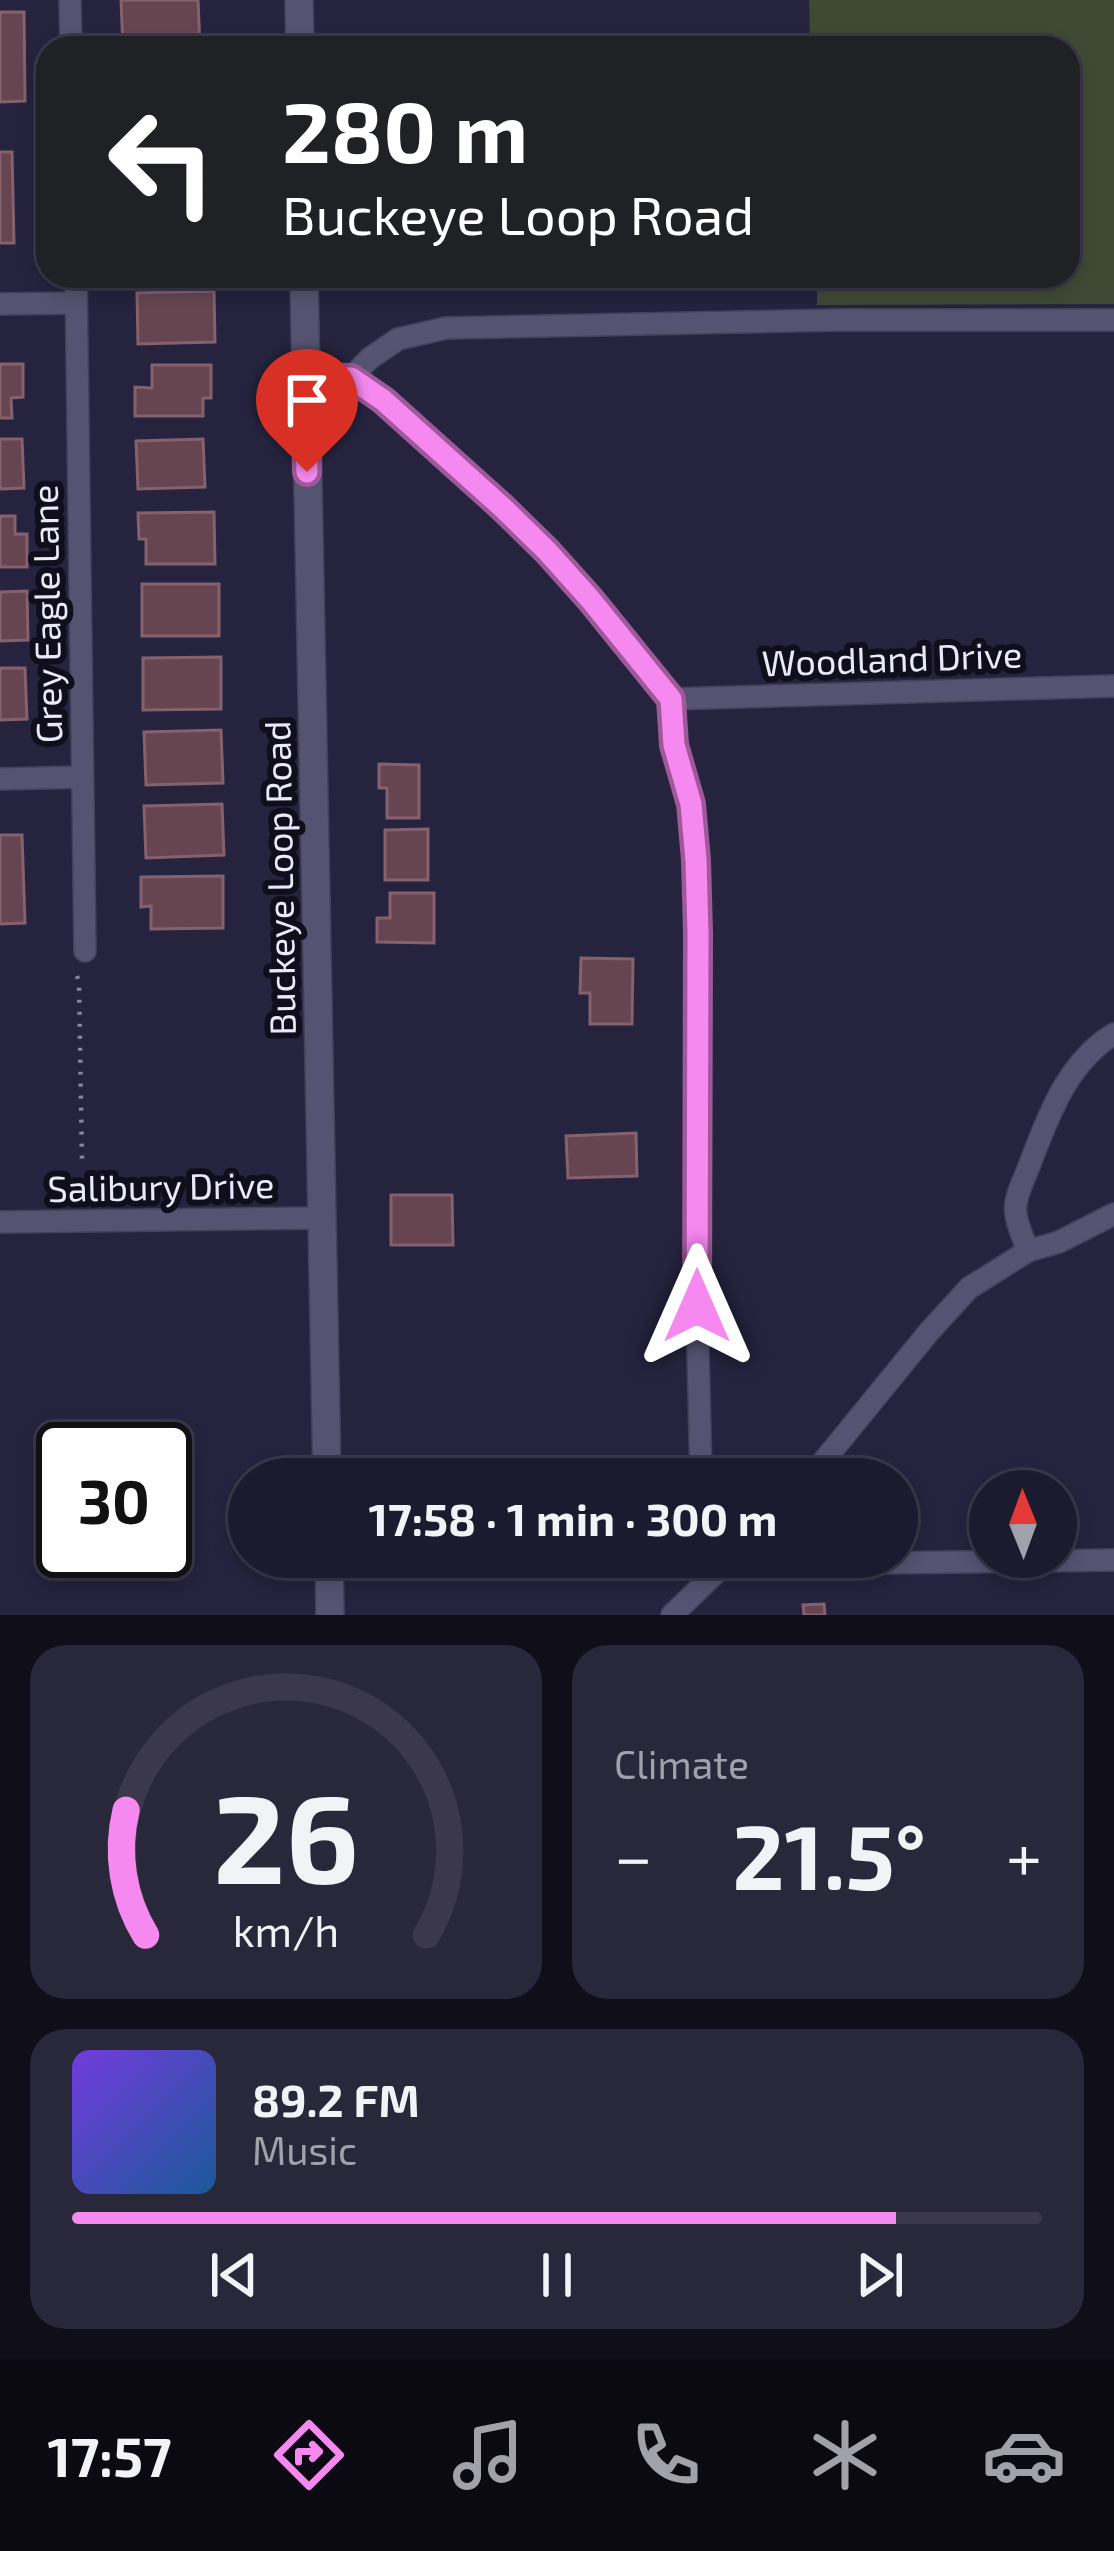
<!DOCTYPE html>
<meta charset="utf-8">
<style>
body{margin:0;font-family:"Exo 2",sans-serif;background:#29273a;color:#f1f3f6;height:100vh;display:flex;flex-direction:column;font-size:45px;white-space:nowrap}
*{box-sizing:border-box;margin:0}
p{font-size:39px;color:#a0a1aa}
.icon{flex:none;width:66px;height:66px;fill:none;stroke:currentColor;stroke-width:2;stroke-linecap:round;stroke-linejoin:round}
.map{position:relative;height:1615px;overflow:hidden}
.details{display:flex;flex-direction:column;gap:30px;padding:30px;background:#0f0e19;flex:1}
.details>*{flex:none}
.guide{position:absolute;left:36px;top:36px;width:1044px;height:252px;border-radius:36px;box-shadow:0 6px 18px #0003,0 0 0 3px #3a384a;background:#202124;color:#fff;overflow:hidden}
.needle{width:78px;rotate:359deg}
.fabs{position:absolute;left:969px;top:1470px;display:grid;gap:24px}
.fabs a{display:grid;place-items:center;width:108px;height:108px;border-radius:50%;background:#1c1a2e;box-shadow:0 6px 18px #0003,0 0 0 3px #3a384a;font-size:60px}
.speed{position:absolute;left:36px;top:1422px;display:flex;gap:24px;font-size:60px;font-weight:700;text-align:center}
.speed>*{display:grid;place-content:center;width:156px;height:156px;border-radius:50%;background:#1c1a2e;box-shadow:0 6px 18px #0003,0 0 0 3px #3a384a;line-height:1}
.speed .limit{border:6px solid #111;border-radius:18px;background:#fff;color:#111}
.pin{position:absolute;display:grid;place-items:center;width:102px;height:102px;color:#fff;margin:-123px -51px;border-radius:50% 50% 50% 0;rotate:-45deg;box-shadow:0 0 12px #0007}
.pin .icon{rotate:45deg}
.me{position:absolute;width:132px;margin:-66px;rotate:0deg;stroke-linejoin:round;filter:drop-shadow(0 0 9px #0008)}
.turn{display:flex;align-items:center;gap:42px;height:252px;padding:0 48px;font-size:54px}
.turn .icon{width:156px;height:156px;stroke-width:2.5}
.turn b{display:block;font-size:84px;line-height:102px}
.big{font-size:90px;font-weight:700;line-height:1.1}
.details .widget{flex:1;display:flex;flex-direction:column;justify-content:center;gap:18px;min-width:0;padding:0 42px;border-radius:36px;background:#29273a}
.details .dial{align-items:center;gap:0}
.dial svg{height:312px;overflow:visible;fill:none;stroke:#3a384a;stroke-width:7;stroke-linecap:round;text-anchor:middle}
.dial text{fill:#f1f3f6;stroke:none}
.song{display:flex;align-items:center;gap:36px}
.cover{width:144px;height:144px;border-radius:18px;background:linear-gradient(135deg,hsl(260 70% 55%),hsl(210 70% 35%))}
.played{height:12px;border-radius:6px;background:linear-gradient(90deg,#f589ef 85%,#3a384a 85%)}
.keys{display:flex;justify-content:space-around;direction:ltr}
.heat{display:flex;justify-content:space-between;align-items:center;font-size:66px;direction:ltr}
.details .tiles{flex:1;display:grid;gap:30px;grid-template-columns:1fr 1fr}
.widget:last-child{grid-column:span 2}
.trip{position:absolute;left:228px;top:1458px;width:690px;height:120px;border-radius:60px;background:#1c1a2e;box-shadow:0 6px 18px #0003,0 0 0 3px #3a384a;font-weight:700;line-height:120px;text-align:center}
.menu{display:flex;height:192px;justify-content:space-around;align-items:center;background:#0b0a12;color:#a0a1aa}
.menu .icon{width:84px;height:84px}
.menu .active{color:#f589ef}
.menu b{font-size:54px;color:#f1f3f6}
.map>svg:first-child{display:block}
</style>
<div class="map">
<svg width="1114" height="1615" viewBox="0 0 1114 1615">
<rect width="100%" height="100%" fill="#25233e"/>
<polygon fill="#3f4a35" points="809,0 1114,0 1114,304 817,305 817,276 1068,276 1068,48 810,48"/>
<g fill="#664551" stroke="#84616d" stroke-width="3">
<polygon points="121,0 198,0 200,48 123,48"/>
<polygon points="0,12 24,12 25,101 0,102"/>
<polygon points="0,152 12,152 14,243 0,243"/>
<polygon points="214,291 215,342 138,344 137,293"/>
<polygon points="0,364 23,364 23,397 11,398 12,418 0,418"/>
<polygon points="152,365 211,365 211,398 203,398 203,416 135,416 135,387 152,388"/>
<polygon points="0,439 22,439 24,488 0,489"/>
<polygon points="203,439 205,487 138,489 136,441"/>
<polygon points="214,512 215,564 146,564 146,539 139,539 138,513"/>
<polygon points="0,516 15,516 15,534 27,534 27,567 0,567"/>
<rect x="142" y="584" width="77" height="52"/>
<polygon points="27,591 28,640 0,641 0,592"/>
<polygon points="221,657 221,709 143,710 143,658"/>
<polygon points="0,668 25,668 27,719 0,720"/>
<polygon points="221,730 223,783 146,785 144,732"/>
<polygon points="379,764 419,765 419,818 387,818 387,788 379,788"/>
<polygon points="222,804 224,855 146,858 144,806"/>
<polygon points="428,829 428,880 385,880 385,830"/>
<polygon points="0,835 22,835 25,923 0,924"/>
<polygon points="223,876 223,928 151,929 151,906 141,907 141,877"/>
<polygon points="390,893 434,893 434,943 377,942 377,918 390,918"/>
<polygon points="581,958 633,959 632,1024 590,1024 590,993 580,993"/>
<polygon points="636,1133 637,1176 568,1178 566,1136"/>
<polygon points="391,1195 452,1195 453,1245 391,1245"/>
<polygon points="474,1458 474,1479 383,1479 383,1460"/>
<polygon points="824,1604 825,1615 804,1615 803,1605"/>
</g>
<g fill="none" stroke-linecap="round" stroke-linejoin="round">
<defs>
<g id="minor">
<polyline points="70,0 71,48"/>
<polyline points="76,276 85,951"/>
<polyline points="0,304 76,303"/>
<polyline points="305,377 351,378 383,400 503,507 547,551 590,599 671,699 674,745 691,804 696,860 698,933 697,1306 701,1479"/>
<polyline points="351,378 369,359 398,339 446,328 838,320 1114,320"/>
<polyline points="671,699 1114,686"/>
<polyline points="0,779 82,777"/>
<polyline points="0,1222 323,1218"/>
<path d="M1028,1251c-4,-12 -11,-25 -12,-37 -3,-14 7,-32 12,-45 19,-50 38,-106 86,-135"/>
<polyline points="809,1479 928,1333 969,1288 1028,1251 1059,1242 1114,1214"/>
<polyline points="719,1557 724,1565 1114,1560"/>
<polyline points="672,1615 732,1557"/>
</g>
<g id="tertiary">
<polyline points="299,0 300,48"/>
<polyline points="304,276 327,1479"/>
<polyline points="329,1557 330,1615"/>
</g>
</defs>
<use href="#minor" stroke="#434058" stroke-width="24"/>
<use href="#tertiary" stroke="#434058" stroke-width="30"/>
<polyline stroke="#87869c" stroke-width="4.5" stroke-dasharray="3 9" stroke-linecap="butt" points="77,976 79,982 82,1161"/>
<use href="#minor" stroke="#555371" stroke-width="21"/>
<use href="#tertiary" stroke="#555371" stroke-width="27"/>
</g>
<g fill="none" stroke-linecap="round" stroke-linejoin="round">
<defs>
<polyline id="route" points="307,472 305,377 351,378 383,400 502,507 547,551 590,599 671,699 674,745 691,804 696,860 698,933 697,1306"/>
</defs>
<use href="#route" stroke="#9f599b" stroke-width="30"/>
<use href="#route" stroke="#f589ef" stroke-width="21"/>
</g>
<g text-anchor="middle" stroke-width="12" stroke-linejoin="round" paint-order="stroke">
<g font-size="36" fill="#e9e9fb" stroke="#0f0e1a">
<text transform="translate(47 614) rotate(-91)" y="13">Grey Eagle Lane</text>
<text transform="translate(892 659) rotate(-2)" y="13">Woodland Drive</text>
<text transform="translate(280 878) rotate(-91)" y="13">Buckeye Loop Road</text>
<text transform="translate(161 1187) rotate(-1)" y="13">Salibury Drive</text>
</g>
</g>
</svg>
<div class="fabs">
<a><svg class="needle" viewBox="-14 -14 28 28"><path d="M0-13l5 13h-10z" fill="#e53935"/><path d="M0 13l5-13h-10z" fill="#a0a1aa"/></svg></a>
</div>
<div class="speed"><div class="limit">30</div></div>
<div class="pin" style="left:307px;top:472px;background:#d93025"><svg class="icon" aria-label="arrive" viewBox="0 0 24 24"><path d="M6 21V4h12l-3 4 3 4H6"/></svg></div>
<svg class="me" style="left:697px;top:1306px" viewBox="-20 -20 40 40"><path d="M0-17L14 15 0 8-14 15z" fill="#f589ef" stroke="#fff" stroke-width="4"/></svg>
<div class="trip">17:58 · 1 min · 300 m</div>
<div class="guide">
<div class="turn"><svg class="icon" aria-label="left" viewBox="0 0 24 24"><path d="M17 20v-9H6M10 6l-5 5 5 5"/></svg><div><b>280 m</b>Buckeye Loop Road</div></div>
</div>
</div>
<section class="details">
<div class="tiles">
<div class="widget dial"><svg viewBox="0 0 100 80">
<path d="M14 69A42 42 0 1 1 86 69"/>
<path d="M14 69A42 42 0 0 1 9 37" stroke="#f589ef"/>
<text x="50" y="56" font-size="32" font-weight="700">26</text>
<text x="50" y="72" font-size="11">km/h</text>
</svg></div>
<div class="widget"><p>Climate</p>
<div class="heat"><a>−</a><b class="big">21.5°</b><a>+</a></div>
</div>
<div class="widget">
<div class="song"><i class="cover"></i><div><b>89.2 FM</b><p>Music</p></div></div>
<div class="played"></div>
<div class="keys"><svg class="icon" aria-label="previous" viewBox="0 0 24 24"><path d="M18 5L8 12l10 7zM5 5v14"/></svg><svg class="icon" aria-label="pause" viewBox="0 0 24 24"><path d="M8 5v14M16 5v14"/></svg><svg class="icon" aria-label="next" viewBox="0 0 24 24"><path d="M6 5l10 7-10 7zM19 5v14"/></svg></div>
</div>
</div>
</section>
<nav class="menu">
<b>17:57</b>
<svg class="icon active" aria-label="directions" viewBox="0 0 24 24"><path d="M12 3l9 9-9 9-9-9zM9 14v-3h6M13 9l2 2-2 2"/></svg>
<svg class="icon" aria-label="music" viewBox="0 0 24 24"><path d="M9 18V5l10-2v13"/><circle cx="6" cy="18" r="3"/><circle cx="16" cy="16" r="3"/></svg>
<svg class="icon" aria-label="phone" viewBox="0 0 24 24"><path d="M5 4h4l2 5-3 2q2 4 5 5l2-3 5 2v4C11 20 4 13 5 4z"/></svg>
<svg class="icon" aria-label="climate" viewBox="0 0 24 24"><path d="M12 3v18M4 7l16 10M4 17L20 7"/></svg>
<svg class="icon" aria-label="car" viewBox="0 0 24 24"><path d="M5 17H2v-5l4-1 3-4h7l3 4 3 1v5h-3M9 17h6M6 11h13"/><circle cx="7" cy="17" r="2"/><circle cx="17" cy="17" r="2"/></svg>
</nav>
